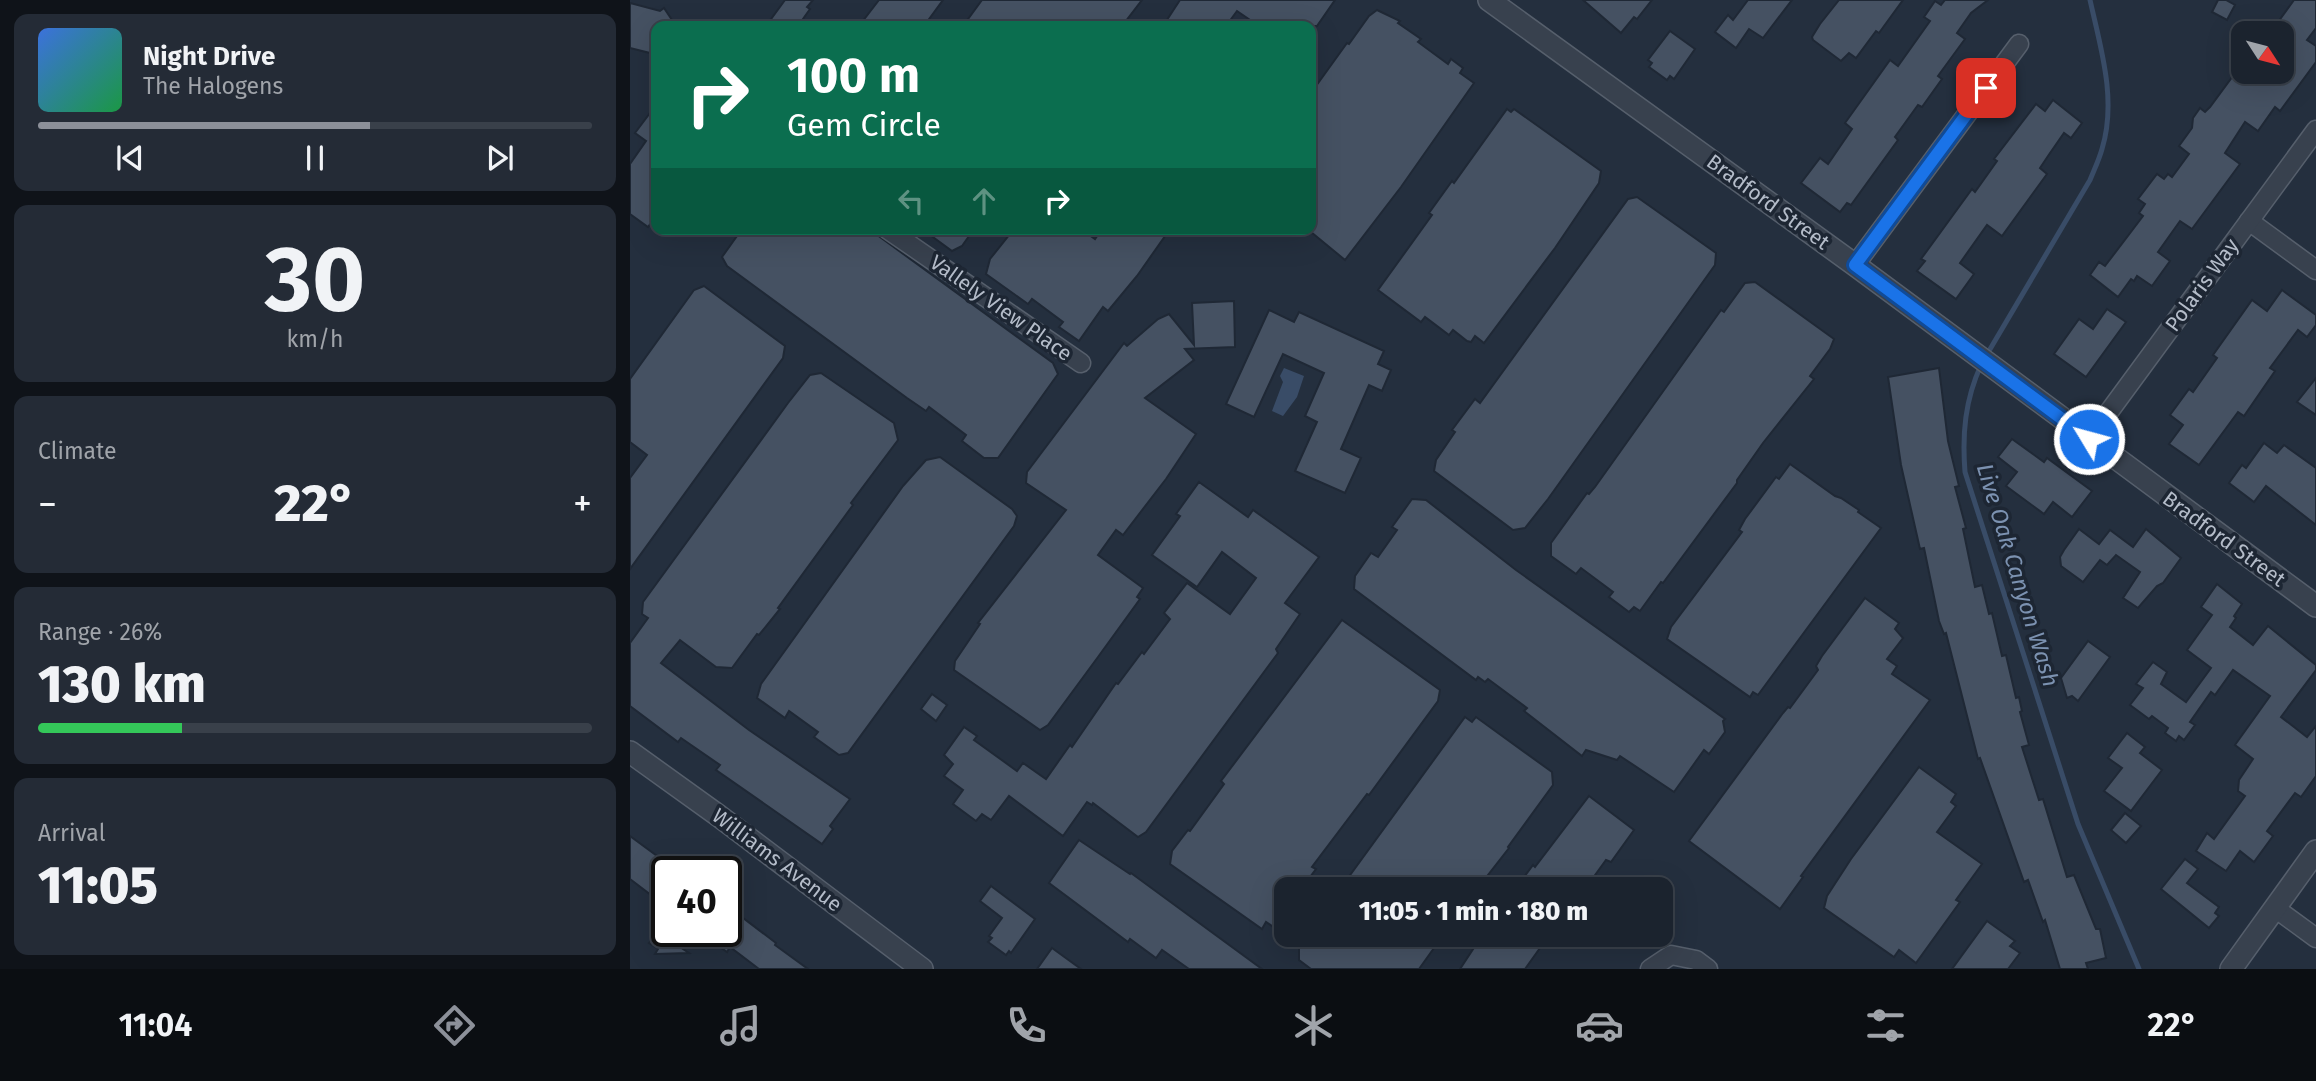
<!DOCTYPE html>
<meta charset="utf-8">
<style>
body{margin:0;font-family:"Fira Sans",sans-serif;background:#242b36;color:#f1f3f6;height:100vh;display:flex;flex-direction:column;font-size:26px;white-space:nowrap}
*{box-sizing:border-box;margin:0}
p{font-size:23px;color:#a0a4aa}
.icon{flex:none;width:38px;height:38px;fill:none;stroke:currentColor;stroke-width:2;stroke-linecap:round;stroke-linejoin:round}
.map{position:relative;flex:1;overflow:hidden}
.panel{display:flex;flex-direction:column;gap:14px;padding:14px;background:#0f1319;width:630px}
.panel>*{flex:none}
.banner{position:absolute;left:21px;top:21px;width:665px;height:214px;border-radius:14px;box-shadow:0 7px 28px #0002,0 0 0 2px #39404a;background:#0b6e4f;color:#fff;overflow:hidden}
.needle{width:46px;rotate:126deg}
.buttons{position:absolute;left:1601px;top:21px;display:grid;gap:14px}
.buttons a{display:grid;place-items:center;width:63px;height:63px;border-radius:14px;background:#1b232e;box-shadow:0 7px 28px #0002,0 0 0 2px #39404a;font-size:35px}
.speed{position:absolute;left:21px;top:856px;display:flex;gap:14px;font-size:35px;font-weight:700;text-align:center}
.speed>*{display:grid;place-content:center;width:91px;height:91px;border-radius:50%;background:#1b232e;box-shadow:0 7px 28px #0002,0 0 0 2px #39404a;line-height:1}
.speed .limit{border:4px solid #111;border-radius:10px;background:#fff;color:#111}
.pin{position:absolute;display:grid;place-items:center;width:60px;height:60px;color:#fff;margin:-30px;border-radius:14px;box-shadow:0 4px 10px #0006}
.me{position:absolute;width:77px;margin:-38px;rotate:307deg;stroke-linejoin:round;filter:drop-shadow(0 0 5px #0008)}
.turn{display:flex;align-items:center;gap:24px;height:147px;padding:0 21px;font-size:32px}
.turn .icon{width:91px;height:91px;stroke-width:2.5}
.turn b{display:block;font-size:49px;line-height:60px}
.lanes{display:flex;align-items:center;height:66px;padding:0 21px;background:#0003;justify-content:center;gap:35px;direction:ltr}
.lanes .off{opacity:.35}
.big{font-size:52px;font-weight:800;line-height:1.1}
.panel .widget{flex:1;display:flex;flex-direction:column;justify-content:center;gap:10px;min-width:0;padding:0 24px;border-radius:14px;background:#242b36}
.panel .dial{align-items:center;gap:0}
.dial b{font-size:91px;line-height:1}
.song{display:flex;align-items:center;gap:21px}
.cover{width:84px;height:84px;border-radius:10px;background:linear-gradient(135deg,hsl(220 70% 55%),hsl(140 70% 35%))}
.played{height:7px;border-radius:4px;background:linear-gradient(90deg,#8c9099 60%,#39404a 60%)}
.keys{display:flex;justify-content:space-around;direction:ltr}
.heat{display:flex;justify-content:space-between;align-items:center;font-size:38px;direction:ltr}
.charge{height:10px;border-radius:5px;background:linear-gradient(90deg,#34c759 26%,#39404a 0)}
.trip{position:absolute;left:644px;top:877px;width:399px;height:70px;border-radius:14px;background:#1b232e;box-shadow:0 7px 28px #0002,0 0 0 2px #39404a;font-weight:800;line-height:70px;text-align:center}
.tab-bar{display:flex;height:112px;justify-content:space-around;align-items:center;background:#0b0e12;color:#a0a4aa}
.tab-bar .icon{width:49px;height:49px}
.tab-bar .current{color:#8c9099}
.tab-bar b{font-size:32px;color:#f1f3f6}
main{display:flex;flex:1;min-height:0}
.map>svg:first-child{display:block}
</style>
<main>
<section class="panel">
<div class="widget">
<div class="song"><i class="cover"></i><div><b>Night Drive</b><p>The Halogens</p></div></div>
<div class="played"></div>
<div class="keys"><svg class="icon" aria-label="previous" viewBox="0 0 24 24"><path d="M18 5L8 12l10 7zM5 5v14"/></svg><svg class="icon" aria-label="pause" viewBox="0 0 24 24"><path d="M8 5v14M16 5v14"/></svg><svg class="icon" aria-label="next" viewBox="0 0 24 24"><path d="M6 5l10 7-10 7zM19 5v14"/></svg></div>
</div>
<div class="widget dial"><b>30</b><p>km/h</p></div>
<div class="widget"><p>Climate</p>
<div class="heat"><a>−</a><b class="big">22°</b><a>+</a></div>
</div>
<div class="widget"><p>Range · 26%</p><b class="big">130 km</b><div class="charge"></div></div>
<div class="widget"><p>Arrival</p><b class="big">11:05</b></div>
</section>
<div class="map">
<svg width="1686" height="969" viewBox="0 0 1686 969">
<rect width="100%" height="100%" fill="#242f3e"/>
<polygon fill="#394c67" points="654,368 674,376 667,397 653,416 642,411 653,382 650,376"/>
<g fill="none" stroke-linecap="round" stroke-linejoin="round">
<g stroke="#394c67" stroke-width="5">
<path d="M1356,356l104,-176c4,-10 9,-20 12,-31 15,-49 -1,-100 -12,-149"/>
<path d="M1351,365c-16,35 -19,69 -16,107l113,352 61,145"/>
</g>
</g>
<g fill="#455162" stroke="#1f2835" stroke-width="2">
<polygon points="155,0 183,0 177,7 180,9 168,26 136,26"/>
<polygon points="249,0 313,0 294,26 229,26"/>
<polygon points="352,0 512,0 492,26 333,26"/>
<polygon points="550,0 705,0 687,26 629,26 607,11 596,26 533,26"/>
<polygon points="953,0 1022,0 1007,19 1004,17 991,33"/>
<polygon points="1118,0 1162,0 1133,38 1119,29 1106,48 1085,32 1098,15 1103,20"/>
<polygon points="1209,0 1273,0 1249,33 1246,31 1226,58 1219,53 1211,61 1183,40 1182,37 1190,24"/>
<polygon points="1315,0 1358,0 1341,13 1327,33 1335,39 1308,76 1312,79 1292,107 1288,105 1265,137 1268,140 1221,205 1217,203 1210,212 1171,183 1190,158 1198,164 1222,129 1215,123 1260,60 1268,66 1300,21 1294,17 1305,1 1311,5"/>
<polygon points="1588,0 1596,0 1605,5 1597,20 1582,12"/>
<polygon points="1664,0 1686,0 1686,28 1677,40 1686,46 1686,62 1650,111 1645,107 1628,131 1615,122 1595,153 1610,164 1562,229 1550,221 1528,252 1540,261 1522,286 1507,276 1504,281 1501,279 1488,297 1460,275 1469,262 1475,266 1513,216 1509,213 1515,204 1508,199 1527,174 1534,179 1538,174 1542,177 1559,154 1549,146 1562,128 1563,118 1570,108 1575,112 1580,107 1614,61 1614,72 1632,72 1640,77 1644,72 1652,72 1652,33 1640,33"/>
<polygon points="0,3 30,11 34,8 46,26 26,26 26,43 22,46 20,53 0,48"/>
<polygon points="747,10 770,21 768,23 791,39 788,42 818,64 821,59 833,68 830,73 844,83 771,187 715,260 681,232 681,93 717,43 719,44 739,16"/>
<polygon points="1040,31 1065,49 1044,79 1040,76 1037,80 1019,67 1022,63 1018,60"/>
<polygon points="1423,100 1452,123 1441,138 1434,133 1418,156 1410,168 1417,174 1372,236 1357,225 1330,263 1344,274 1326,299 1287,271 1295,261 1291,259 1342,189 1345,192 1367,161 1364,159 1406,104 1415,111"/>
<polygon points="26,105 26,216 18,227 0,214 0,164 16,141 5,133"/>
<polygon points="877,109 881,112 884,109 971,171 969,183 925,248 854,343 845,336 841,342 837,341 823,330 819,335 795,317 791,322 748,290 802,215 799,213 822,181 824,183"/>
<polygon points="1007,197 1086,253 1085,265 918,499 895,528 883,530 804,471 806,460 825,432 822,430 845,399 850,403 998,199"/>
<polygon points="112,229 239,229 423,363 428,374 368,458 354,458 332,441 336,435 299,407 296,411 277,398 97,266 92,257"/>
<polygon points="292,229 344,229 332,246 322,251"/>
<polygon points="384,229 451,229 465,239 472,229 540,229 507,276 478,311 473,307 449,341 429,327 433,322 402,299 398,304 356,274 360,259"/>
<polygon points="1125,282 1204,339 1200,349 1180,376 1184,379 1133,443 1107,480 1107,483 1033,583 1031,582 1010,611 1004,607 999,612 979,597 983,592 951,568 946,574 921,556 921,543 957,493 959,494 965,487 1091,310 1094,312 1115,283"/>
<polygon points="74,286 155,346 153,358 0,569 0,478 17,455 0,442 0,379 64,290"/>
<polygon points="1652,290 1686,315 1686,325 1677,337 1668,330 1640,368 1645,371 1614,416 1608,412 1569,465 1539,444 1553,425 1540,415 1559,389 1563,392 1587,358 1583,355 1622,300 1637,311"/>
<polygon points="604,301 605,347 555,349 564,360 515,398 566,434 536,479 493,535 486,530 468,555 513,588 507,597 510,599 468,657 418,725 410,730 324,670 325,661 350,624 348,623 436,510 396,483 397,472 494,343 497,346 528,319 539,314 564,345 562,303"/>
<polygon points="1477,309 1496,322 1456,377 1424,354 1449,319 1463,329"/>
<polygon points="639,310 664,322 669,312 754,351 748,364 761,370 752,391 739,385 711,449 731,458 715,493 665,471 687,422 675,416 694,373 653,354 624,417 596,404"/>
<polygon points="1309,368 1318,441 1329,486 1325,487 1336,528 1333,529 1345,587 1352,585 1359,614 1362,613 1372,656 1376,655 1386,698 1389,697 1392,711 1390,712 1399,745 1392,747 1409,800 1413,799 1437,877 1444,875 1466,929 1470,929 1476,958 1456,963 1458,969 1430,969 1415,920 1413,922 1398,880 1394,882 1350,758 1348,759 1316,633 1314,634 1309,621 1294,548 1290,549 1271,465 1258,377"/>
<polygon points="191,373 264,423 268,440 221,503 223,505 148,608 150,609 129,635 127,634 102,668 86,667 50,640 31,663 119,730 220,799 200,826 203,829 192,844 86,770 90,765 51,738 48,742 0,706 0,643 18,618 12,614 13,602 158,403 180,375"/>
<polygon points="1686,378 1686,415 1667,402"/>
<polygon points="1382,439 1414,462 1417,458 1462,491 1442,517 1423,502 1414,514 1376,486 1387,472 1368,457"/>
<polygon points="1634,443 1647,453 1654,445 1686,468 1686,525 1636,486 1624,502 1599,483 1612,465 1616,468"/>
<polygon points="310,457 382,509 387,516 384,526 218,753 209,755 184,737 188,732 159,711 155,718 127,698 131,684 273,486 296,460"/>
<polygon points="1160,464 1205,496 1211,498 1229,510 1228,512 1251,528 1128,695 1123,692 1120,697 1037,639 1041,627 1112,532 1109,530 1115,519 1146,477 1149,479"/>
<polygon points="569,482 618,517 623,510 689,557 655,603 670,614 646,649 648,653 516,832 508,837 463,803 462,805 457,802 433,836 379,796 361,820 352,814 346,821 323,804 333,790 314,776 323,764 314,755 334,727 347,736 344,740 387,771 393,763 416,779 440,745 442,747 486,683 488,684 512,652 514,654 540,619 534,613 557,583 600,614 626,578 592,552 567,587 522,555 550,516 546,514"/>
<polygon points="782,499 796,500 886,570 1095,719 1093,721 1095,732 1079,754 1074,750 1044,792 990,756 987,760 956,750 952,756 894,711 897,708 858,679 855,682 848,677 846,680 724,589 725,576 741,553 748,557 767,530 762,527"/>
<polygon points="1449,529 1469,544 1480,530 1503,547 1516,529 1551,558 1533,583 1527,586 1508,608 1493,598 1510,572 1486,555 1477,565 1470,560 1453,582 1431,566 1430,557 1434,550"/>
<polygon points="1587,584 1612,604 1604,616 1606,618 1600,627 1623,645 1638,626 1686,665 1686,670 1651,717 1677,737 1686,726 1686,776 1671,797 1665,793 1637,831 1643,836 1624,862 1610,851 1596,871 1566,851 1577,833 1584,839 1615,796 1608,791 1609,780 1623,759 1605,745 1640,696 1603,670 1585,695 1581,692 1560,722 1565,725 1554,740 1549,736 1546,741 1535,733 1538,728 1522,716 1519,719 1500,705 1513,688 1506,684 1523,662 1537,672 1531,684 1556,702 1581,668 1557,650 1582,615 1571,607"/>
<polygon points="1235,598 1269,623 1265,629 1273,638 1257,659 1267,666 1262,674 1300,700 1171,876 1173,877 1150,909 1059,841 1153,713 1158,707 1160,708 1188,670 1186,666 1192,656"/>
<polygon points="712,620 810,690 808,701 739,795 737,794 682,867 686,869 671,889 656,889 656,905 642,926 636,922 632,929 540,864 542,851 558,830 560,831 594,784 591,781"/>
<polygon points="1458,641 1480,657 1448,701 1442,696 1437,698 1431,678"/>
<polygon points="302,694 317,705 306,721 291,709"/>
<polygon points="835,717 842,722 846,717 922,772 923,785 878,847 879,848 847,889 710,889"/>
<polygon points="1497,733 1515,747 1510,753 1532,770 1501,811 1474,791 1492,768 1478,758"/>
<polygon points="1289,767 1326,794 1321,802 1326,806 1307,832 1352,864 1326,900 1330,902 1286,963 1269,950 1264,957 1194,908 1197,896 1221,859"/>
<polygon points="959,796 1004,830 981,862 976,860 955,889 885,889 903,865 905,867"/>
<polygon points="1495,813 1511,826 1496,843 1481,830"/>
<polygon points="0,836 42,867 21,895 0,879"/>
<polygon points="449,840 500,874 501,873 632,969 559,969 532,950 526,958 500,939 498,942 419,883"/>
<polygon points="1555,859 1568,869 1557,883 1589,907 1585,913 1589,916 1579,928 1531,889"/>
<polygon points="361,886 405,919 381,953 379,951 376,955 358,942 362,938 359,936 372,918 350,901"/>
<polygon points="96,905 146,943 145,945 178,969 129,969 100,947 97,952 68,931 96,931"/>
<polygon points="1357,921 1385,941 1380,946 1390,953 1378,969 1322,969"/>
<polygon points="29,931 37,937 42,931 67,931 53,949 59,953 25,954 28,949 19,943"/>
<polygon points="677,934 814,934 789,969 681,969 669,960 669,945"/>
<polygon points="853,934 920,934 895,969 830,969"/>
<polygon points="422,948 451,969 407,969"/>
</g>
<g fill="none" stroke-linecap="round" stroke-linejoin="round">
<defs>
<g id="minor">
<polyline points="1619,221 1686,270"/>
<polyline points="257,229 451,363"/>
<polyline points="1225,265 1389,44"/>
<polyline points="1459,439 1686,130"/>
<polyline points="1645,908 1686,938"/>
<polyline points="1020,969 1041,955 1066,960 1078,969"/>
</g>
<g id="tertiary">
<polyline points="859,0 1225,265 1686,606"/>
<polyline points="0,752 89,816 292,969"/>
<polyline points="1601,969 1686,851"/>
</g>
</defs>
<use href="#minor" stroke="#565f6c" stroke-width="21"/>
<use href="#tertiary" stroke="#565f6c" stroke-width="24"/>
<use href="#minor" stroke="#38414e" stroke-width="18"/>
<use href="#tertiary" stroke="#38414e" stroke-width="21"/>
</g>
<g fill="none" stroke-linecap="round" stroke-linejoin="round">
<defs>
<polyline id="route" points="1356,88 1225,265 1459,439"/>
</defs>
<use href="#route" stroke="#114b97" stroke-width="18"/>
<use href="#route" stroke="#1a73e8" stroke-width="12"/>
</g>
<g text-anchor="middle" stroke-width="7" stroke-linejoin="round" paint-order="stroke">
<g font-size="21" fill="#b4bcc9" stroke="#1d2633">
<text transform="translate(1138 202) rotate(36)" y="7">Bradford Street</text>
<text transform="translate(1572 285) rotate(-54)" y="7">Polaris Way</text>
<text transform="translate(371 308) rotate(35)" y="7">Vallely View Place</text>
<text transform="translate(1594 539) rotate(36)" y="7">Bradford Street</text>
<text transform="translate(147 860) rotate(37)" y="7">Williams Avenue</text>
</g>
<g font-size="23" font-style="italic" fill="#7c92b1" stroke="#1d2633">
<text transform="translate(1388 575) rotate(73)" y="8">Live Oak Canyon Wash</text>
</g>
</g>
</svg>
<div class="buttons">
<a><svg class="needle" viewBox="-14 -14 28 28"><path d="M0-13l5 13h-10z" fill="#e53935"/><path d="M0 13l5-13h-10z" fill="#a0a4aa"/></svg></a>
</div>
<div class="speed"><div class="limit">40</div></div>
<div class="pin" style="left:1356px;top:88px;background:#d93025"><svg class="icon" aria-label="arrive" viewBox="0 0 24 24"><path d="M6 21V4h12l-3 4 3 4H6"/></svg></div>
<svg class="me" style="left:1459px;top:439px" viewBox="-20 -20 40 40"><circle r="17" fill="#1a73e8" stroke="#fff" stroke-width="3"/><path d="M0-11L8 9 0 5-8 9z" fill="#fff"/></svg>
<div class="trip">11:05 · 1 min · 180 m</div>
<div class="banner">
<div class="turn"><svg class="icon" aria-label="right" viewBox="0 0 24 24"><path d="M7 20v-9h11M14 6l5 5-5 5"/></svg><div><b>100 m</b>Gem Circle</div></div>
<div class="lanes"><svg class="icon off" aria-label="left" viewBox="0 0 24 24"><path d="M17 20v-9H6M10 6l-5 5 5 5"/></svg><svg class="icon off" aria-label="ahead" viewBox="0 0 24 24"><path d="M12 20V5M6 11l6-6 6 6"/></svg><svg class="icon" aria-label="right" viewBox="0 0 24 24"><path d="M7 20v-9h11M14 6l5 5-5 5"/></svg></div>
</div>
</div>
</main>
<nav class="tab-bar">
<b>11:04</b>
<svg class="icon current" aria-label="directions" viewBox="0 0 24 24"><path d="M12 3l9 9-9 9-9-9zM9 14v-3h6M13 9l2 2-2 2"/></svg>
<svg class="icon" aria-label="music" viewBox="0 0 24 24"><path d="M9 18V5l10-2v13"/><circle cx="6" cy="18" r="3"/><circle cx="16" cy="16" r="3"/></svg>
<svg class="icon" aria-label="phone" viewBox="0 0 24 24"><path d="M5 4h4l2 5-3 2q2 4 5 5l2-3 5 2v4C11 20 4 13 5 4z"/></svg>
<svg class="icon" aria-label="climate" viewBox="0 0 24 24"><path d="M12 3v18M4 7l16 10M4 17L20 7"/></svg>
<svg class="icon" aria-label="car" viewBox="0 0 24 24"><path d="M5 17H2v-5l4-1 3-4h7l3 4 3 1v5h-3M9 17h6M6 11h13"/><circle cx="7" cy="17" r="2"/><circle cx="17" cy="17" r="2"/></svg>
<svg class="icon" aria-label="filters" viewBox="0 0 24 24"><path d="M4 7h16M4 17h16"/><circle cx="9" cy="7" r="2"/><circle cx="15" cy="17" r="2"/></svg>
<b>22°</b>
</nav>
